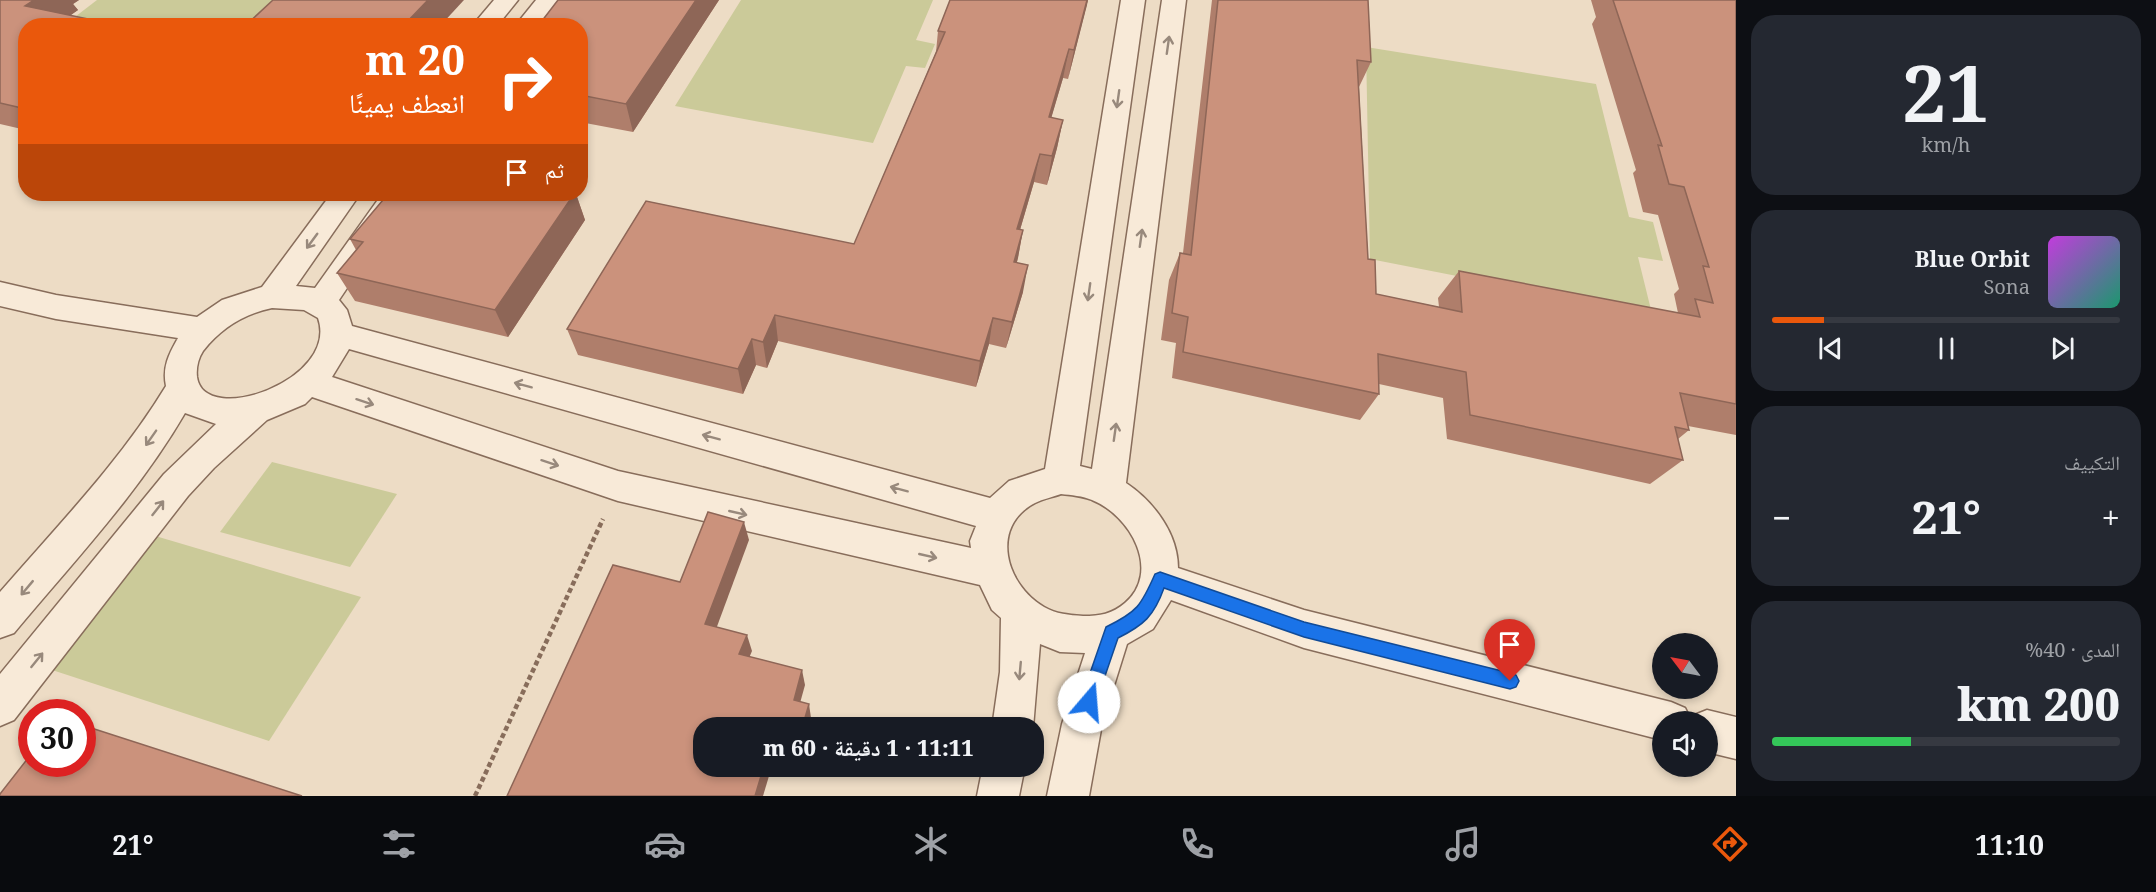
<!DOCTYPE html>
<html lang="ar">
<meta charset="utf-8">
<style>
body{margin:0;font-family:"Noto Serif","Noto Naskh Arabic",serif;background:#242831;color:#f1f3f6;direction:rtl;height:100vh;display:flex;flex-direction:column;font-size:22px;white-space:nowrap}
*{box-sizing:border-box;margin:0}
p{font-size:20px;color:#9ea1a6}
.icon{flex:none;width:33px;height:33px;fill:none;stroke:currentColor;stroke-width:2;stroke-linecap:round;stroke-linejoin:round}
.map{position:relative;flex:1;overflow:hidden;direction:ltr}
.side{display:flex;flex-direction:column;gap:15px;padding:15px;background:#0d0f14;width:420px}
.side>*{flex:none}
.top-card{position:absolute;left:18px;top:18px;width:570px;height:183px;border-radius:24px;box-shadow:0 3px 9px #0003;direction:rtl;background:#ea580c;color:#fff;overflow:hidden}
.needle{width:39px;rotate:302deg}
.tools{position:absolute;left:1652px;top:633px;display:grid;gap:12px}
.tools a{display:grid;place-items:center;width:66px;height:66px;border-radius:50%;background:#171b24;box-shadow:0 3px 9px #0003;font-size:30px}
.speed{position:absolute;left:18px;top:699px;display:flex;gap:12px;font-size:30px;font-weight:700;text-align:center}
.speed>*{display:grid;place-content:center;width:78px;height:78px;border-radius:50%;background:#171b24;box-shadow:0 3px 9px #0003;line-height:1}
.speed .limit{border:9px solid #d22;background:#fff;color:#111}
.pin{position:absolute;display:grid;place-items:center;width:51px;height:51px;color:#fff;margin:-62px -26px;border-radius:50% 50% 50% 0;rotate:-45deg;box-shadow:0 0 6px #0007}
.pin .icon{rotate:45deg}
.me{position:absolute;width:66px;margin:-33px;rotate:18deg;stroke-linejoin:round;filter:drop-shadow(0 0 4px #0008)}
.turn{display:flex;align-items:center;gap:21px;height:126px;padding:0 24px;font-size:27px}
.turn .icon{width:78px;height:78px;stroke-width:2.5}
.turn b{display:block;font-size:42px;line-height:51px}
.then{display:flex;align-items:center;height:57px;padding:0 24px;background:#0003;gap:12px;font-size:22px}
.big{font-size:45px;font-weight:800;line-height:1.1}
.side .tile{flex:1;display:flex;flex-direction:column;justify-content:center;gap:9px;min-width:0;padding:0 21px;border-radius:24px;background:#242831}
.side .dial{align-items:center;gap:0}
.dial b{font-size:78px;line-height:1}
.song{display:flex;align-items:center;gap:18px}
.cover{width:72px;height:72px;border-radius:9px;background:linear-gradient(135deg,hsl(290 70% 55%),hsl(160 70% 35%))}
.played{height:6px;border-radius:3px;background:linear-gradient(90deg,#ea580c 15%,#363941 15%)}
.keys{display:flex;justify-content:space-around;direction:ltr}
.heat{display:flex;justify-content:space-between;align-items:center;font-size:33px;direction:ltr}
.charge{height:9px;border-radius:4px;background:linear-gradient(90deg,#34c759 40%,#363941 0)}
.trip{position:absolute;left:693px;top:717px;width:351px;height:60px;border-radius:24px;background:#171b24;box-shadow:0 3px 9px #0003;font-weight:800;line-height:60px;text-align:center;direction:rtl}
.menu{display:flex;height:96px;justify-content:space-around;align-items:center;background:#090b0e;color:#9ea1a6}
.menu .icon{width:42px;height:42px}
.menu .current{color:#ea580c}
.menu b{font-size:27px;color:#f1f3f6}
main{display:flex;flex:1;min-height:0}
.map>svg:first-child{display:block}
</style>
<main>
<section class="side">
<div class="tile dial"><b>21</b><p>km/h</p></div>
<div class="tile">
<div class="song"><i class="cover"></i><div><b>Blue Orbit</b><p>Sona</p></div></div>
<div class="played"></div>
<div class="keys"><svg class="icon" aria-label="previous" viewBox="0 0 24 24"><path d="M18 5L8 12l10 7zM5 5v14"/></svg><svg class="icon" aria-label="pause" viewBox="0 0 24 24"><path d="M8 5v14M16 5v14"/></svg><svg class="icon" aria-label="next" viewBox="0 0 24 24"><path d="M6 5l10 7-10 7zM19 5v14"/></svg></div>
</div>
<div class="tile"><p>التكييف</p>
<div class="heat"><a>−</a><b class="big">21°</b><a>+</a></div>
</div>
<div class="tile"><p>المدى · 40%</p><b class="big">200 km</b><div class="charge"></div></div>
</section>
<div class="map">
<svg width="1736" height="796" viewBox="0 0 1736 796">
<rect width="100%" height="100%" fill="#eddcc5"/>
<g fill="#cbca99">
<polygon points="97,0 312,0 284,25 79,26 67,23"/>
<polygon points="741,0 933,0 916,40 935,44 925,68 906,66 873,143 675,106"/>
<polygon points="1366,47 1596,84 1629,217 1653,222 1663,261 1638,257 1652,314 1370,259"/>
<polygon points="272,462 397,494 350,567 220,532"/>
<polygon points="152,535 361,597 269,741 46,668"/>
</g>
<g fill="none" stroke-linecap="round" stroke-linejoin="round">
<defs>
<g id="street">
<polygon points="494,0 518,0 497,26 472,26"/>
<polygon points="536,0 560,0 540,26 515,26"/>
<path d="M1121,0h24l-65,466 12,3 70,-469h24l-60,483c27,18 52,50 52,85l126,42 367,92 14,6 6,12 1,-4 15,-6 29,7v42l-29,-7v-30h-45v18l-358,-92 -133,-48 -18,29 -26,15 -25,80 -13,72h-42l15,-72 23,-71 -25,-1 -20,-8 -7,84h-41l8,-56 1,-54 -9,-8 -12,-25 -362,-84 -306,-104 -7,7 -38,16 -53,48 -26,28 -174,224 -14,6v-52l164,-200 52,-50 -31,-11c-47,81 -112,149 -171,220l-14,5v-46c58,-67 120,-130 166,-206 -4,-19 3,-32 12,-48l-122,-19 -56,-13v-24l56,13 141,22 25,-17 40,-13 69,-93h29l-64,92 19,2 67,-94h28l-71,106 8,10 5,16 638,172 19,-17 36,-12zM272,308l32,2 14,8c22,62 -114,110 -121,59 -1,-9 1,-18 6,-26 18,-23 41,-37 69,-43zM349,349l627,177 -6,15 1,7 -353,-77 -286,-94zM1061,494c10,1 22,2 31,6 38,15 70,71 33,103 -13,11 -25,13 -42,13 -14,-1 -27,-2 -39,-9 -38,-22 -55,-80 -9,-104 8,-4 18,-6 26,-9z"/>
<polygon points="983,766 1025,766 1019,796 977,796"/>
</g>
</defs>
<use href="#street" stroke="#886d5b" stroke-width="3"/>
<polyline stroke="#886d5b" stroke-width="4.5" stroke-dasharray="5 3" stroke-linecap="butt" points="475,796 603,519"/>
<use href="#street" fill="#f8ead8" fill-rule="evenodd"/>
</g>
<g fill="#af7e6b">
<polygon points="0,0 79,0 73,4 78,10 70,15 26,26 26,130 0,124"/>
<polygon points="719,0 633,132 580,122 580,26"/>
<polygon points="950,0 1088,0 1068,79 1063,78 1051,118 1063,120 1057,148 1047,185 1034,182 1020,230 1023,230 1017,262 1023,292 1006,348 989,344 976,387 778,341 767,368 756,365 743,394 578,355 567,329 854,244 936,52 938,31"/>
<polygon points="1212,0 1368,0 1371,62 1359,87 1368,259 1376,294 1439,307 1438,298 1459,271 1678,313 1674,294 1679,289 1658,215 1643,212 1633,173 1636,170 1592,24 1596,17 1591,0 1736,0 1736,435 1688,426 1689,430 1678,439 1683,460 1650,484 1447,439 1443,398 1379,384 1379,394 1360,420 1172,378 1176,343 1161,340 1169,280 1180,253 1183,253"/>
<polygon points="388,194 576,194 585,220 508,337 355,301 337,273 356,250 350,239"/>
</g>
<g fill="#8e6657">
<polygon points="34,0 79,0 73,4 78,10 56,26 25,6"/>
<polygon points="428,0 464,0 440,26 403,26"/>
<polygon points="696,0 719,0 633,132 626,104"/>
<polygon points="1087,0 1088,0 1087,5 1068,79 1074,50"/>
<polygon points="1069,49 1063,78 1043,146 1049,117"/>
<polygon points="1063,120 1057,148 1047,185 1052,156"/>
<polygon points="1040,154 1034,182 1012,257 1017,229"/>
<polygon points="574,194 576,194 585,220 508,337 495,310"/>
<polygon points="1023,230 1018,258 1009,289 1014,262"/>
<polygon points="1028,265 1023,292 1006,348 1012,322"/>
<polygon points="775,315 778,341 767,368 763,342"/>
<polygon points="993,318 989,344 976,387 980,361"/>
<polygon points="752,339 756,365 743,394 738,369"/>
<polygon points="744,522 749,540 712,640 705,624"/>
<polygon points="747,635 752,651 744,670 739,654"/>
<polygon points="802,670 805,685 797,714 794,700"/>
<polygon points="809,704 811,718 809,728 802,728"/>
<polygon points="764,766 772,766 763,796 755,796"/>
</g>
<g fill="#cb927c" stroke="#8e6657" stroke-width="1.5">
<polygon points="0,0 34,0 25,6 122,26 26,26 26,109 0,103"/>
<polygon points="273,0 428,0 403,26 245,26"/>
<polygon points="558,0 696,0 626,104 580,95 580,26 538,26"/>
<polygon points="950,0 1087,0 1074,50 1069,49 1049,117 1063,120 1052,156 1040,154 1017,229 1023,230 1014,262 1028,265 1012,322 993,318 980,361 775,315 763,342 752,339 738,369 567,329 646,201 854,244 945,32 938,31"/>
<polygon points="1218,0 1368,0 1371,62 1357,60 1368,259 1375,260 1376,294 1462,312 1459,271 1700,317 1695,299 1713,303 1703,266 1709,267 1684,187 1669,184 1658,145 1662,146 1613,0 1736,0 1736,404 1680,393 1689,430 1675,427 1683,460 1470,415 1466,372 1378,354 1379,394 1183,352 1188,317 1172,313 1180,253 1191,255"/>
<polygon points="388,194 574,194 495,310 337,273 363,242 350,239"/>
<polygon points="708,512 744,522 705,624 747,635 739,654 802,670 794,700 809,704 802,728 704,728 704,766 764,766 755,796 507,796 613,565 680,582"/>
<polygon points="82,725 302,796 0,796 0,794 32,753 32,764 82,764"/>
</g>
<defs><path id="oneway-shaft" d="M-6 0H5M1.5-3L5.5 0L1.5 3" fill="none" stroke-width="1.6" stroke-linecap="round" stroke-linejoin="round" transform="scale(1.5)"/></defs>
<g stroke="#98897c">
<use href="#oneway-shaft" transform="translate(1168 45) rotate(-82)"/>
<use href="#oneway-shaft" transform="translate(1118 99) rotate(98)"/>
<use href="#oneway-shaft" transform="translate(1141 238) rotate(-82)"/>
<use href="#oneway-shaft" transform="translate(312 241) rotate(126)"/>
<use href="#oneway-shaft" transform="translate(1089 292) rotate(98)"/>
<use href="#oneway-shaft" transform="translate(523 385) rotate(-165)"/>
<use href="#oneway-shaft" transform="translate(365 402) rotate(18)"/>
<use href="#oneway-shaft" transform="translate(1115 432) rotate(-82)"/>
<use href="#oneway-shaft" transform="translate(711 437) rotate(-165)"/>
<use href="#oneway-shaft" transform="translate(151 438) rotate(125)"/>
<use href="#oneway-shaft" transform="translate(550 463) rotate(18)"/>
<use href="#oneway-shaft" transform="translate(899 489) rotate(-165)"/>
<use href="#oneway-shaft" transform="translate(158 508) rotate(-52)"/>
<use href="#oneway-shaft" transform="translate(738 513) rotate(13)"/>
<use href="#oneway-shaft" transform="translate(928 556) rotate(13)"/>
<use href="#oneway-shaft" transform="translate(27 588) rotate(130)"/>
<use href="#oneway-shaft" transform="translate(37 660) rotate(-51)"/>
<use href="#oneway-shaft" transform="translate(1020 671) rotate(95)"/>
</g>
<path fill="#1a73e8" stroke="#114b97" stroke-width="1.5" d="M1160,572l144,50 206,51 6,2 3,6 -3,6 -6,2 -206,-52 -140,-49c-10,28 -20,37 -46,50l-24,70 -5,3 -6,-3 -3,-6 26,-75c31,-15 35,-21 49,-53z"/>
</svg>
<div class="tools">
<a><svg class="needle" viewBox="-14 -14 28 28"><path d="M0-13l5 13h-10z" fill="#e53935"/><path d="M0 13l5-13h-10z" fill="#9ea1a6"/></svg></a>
<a><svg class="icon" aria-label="sound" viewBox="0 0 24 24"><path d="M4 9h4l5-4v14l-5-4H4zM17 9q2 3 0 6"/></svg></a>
</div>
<div class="speed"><div class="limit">30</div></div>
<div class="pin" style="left:1510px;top:681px;background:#d93025"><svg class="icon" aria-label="arrive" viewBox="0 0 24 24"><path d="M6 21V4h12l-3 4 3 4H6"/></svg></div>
<svg class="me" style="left:1089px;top:702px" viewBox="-20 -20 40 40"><circle r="19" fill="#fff"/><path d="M0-13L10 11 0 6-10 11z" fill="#1a73e8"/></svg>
<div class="trip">11:11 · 1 دقيقة · 60 m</div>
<div class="top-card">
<div class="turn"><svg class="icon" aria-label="right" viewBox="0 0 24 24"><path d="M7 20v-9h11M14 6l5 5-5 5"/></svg><div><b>20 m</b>انعطف يمينًا</div></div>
<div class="then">ثم<svg class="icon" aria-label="arrive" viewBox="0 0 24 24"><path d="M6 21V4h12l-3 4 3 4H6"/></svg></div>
</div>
</div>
</main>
<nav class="menu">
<b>11:10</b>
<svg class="icon current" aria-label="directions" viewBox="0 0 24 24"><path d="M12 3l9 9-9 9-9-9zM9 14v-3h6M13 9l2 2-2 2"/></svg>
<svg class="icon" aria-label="music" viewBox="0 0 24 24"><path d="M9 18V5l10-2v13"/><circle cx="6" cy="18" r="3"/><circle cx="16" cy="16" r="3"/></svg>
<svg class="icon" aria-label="phone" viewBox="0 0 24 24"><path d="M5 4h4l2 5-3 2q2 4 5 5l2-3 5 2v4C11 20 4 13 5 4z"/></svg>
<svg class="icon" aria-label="climate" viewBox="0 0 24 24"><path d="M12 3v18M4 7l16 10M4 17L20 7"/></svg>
<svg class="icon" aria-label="car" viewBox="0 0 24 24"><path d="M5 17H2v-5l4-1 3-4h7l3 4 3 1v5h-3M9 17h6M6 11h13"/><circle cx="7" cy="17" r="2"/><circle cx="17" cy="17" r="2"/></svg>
<svg class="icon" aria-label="filters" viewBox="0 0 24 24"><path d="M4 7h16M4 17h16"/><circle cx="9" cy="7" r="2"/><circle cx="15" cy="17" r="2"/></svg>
<b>21°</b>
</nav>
